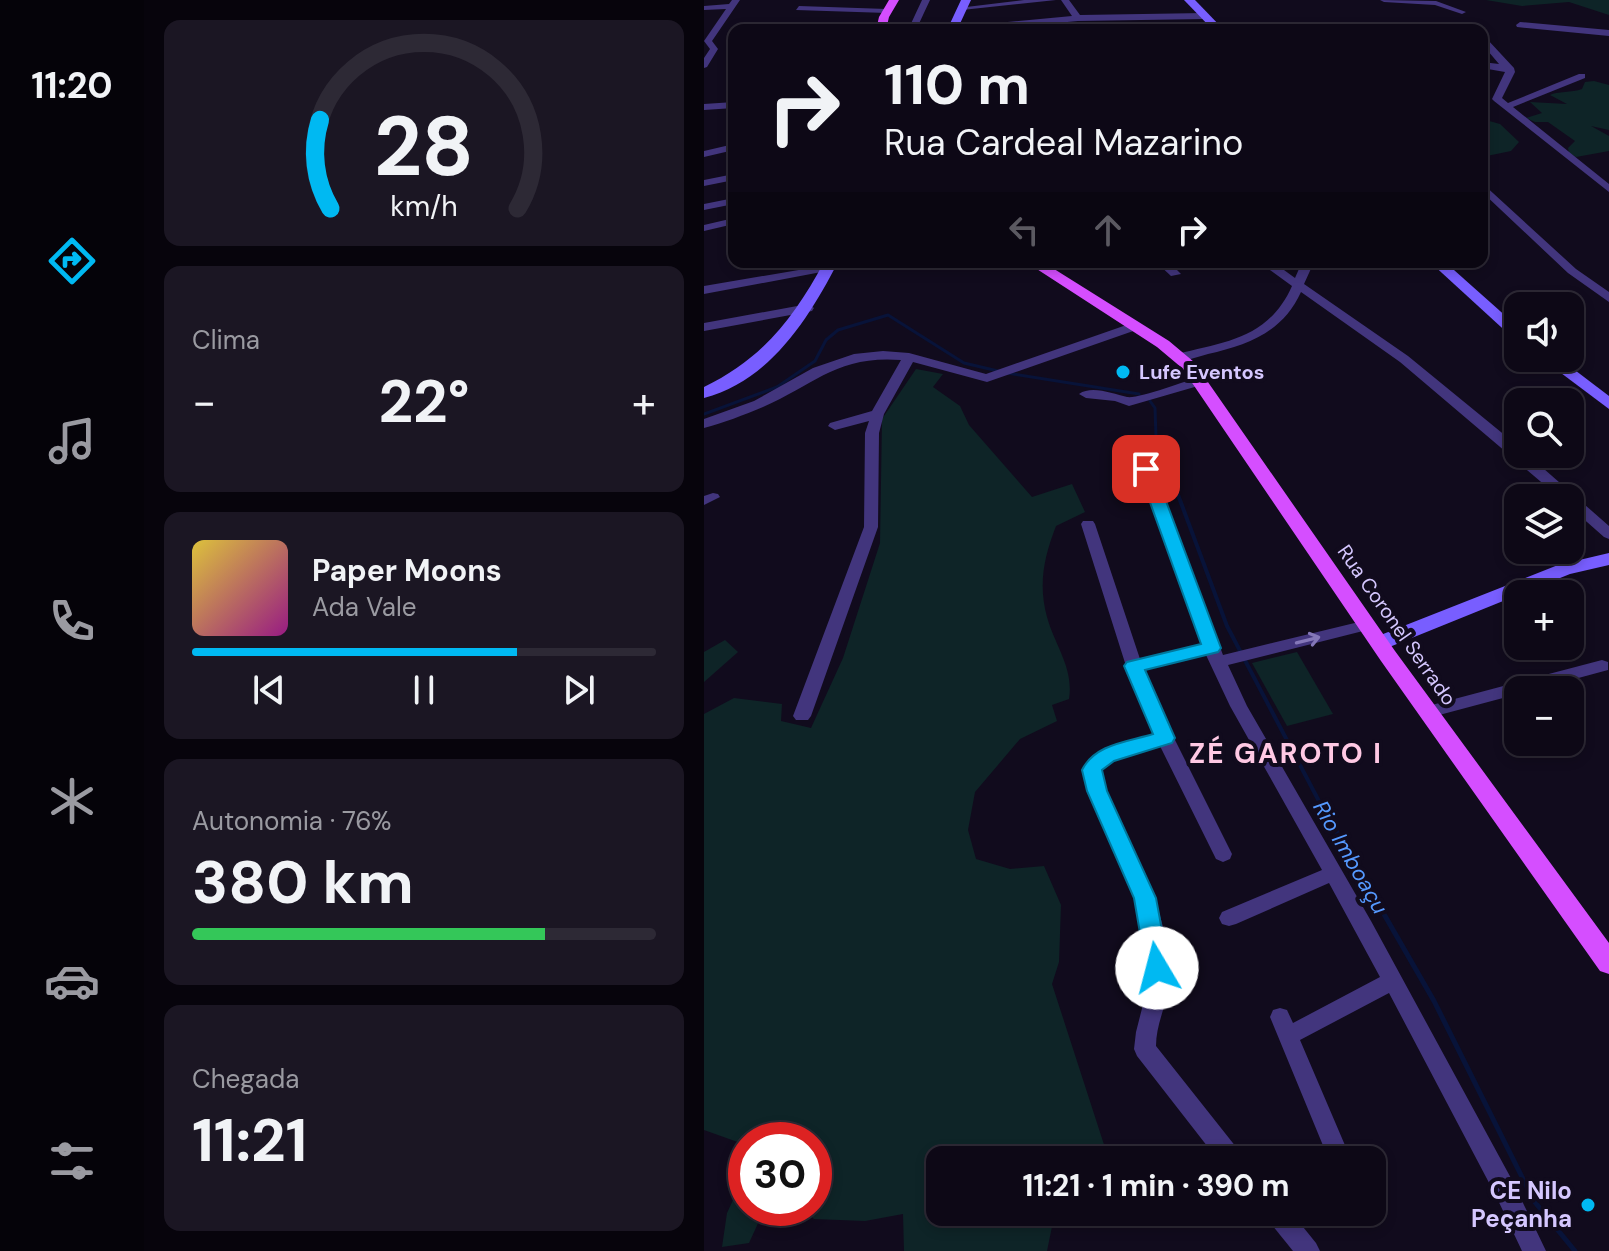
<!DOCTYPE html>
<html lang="pt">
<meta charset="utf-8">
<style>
body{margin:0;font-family:"DM Sans",sans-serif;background:#1b1623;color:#f1f3f6;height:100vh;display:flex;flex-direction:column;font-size:30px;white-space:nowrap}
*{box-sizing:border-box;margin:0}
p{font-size:26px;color:#9a9aa1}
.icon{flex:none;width:44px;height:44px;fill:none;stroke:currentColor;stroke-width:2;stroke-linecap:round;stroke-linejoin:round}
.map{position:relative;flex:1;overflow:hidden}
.panel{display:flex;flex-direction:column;gap:20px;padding:20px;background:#07040c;width:560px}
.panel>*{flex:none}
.guide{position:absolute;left:24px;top:24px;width:760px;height:244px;border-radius:16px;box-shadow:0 4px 12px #0003,0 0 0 2px #2d2935;background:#0d0816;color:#f1f3f6;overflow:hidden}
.controls{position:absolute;left:800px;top:292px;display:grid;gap:16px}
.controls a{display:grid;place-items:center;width:80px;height:80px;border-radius:16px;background:#0d0816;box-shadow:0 4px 12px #0003,0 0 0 2px #2d2935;font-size:40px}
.speed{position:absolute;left:24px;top:1122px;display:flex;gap:16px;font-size:40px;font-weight:700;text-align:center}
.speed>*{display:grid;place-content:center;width:104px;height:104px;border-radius:50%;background:#0d0816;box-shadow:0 4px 12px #0003,0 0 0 2px #2d2935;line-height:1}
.speed .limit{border:12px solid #d22;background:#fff;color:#111}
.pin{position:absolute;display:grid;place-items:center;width:68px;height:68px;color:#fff;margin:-34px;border-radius:16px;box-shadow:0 4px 12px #0006}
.me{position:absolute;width:88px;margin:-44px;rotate:352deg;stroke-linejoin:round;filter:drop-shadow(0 0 6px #0008)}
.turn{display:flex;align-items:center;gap:28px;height:168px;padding:0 24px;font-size:36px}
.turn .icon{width:104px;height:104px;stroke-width:2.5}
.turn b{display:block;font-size:56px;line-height:68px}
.lanes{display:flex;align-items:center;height:76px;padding:0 24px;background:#0003;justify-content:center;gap:40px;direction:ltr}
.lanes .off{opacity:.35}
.big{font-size:60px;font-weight:700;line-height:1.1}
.panel .card{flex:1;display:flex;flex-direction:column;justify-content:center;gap:12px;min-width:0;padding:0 28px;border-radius:16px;background:#1b1623}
.panel .dial{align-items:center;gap:0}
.dial svg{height:208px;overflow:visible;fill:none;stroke:#2d2935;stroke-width:7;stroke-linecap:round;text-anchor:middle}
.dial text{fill:#f1f3f6;stroke:none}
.song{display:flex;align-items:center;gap:24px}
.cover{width:96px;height:96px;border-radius:12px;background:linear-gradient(135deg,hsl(50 70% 55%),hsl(310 70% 35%))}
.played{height:8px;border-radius:4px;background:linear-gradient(90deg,#00b9f2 70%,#2d2935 70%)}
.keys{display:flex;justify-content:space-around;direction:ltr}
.heat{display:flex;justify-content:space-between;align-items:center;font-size:44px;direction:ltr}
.charge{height:12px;border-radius:6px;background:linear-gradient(90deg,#34c759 76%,#2d2935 0)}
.trip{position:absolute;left:222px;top:1146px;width:460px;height:80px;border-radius:16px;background:#0d0816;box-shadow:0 4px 12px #0003,0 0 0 2px #2d2935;font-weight:700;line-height:80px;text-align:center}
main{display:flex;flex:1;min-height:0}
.tab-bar{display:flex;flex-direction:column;width:144px;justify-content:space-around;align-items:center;background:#050309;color:#9a9aa1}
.tab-bar .icon{width:56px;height:56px}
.tab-bar .selected{color:#00b9f2}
.tab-bar b{font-size:36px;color:#f1f3f6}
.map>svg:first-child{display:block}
</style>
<main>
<nav class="tab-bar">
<b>11:20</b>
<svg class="icon selected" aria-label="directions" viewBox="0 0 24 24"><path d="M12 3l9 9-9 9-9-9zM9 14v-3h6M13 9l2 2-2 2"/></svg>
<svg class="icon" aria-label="music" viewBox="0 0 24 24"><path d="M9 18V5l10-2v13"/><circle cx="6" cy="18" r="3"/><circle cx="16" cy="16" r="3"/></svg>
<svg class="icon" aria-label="phone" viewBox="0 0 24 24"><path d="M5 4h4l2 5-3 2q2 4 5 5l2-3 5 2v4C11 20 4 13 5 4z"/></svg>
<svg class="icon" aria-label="climate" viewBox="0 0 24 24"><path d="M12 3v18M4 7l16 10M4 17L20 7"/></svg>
<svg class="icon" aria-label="car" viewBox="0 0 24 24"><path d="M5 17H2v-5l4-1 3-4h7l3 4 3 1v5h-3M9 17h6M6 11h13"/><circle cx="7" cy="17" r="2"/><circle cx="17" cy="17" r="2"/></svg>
<svg class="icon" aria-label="filters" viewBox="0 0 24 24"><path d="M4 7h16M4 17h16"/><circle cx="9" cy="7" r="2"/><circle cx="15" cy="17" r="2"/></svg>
</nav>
<section class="panel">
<div class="card dial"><svg viewBox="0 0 100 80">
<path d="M14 69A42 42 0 1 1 86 69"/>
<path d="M14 69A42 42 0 0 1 10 35" stroke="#00b9f2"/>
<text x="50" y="56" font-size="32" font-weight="700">28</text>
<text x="50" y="72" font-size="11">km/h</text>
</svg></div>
<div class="card"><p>Clima</p>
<div class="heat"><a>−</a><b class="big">22°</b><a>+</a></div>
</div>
<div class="card">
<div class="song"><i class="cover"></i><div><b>Paper Moons</b><p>Ada Vale</p></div></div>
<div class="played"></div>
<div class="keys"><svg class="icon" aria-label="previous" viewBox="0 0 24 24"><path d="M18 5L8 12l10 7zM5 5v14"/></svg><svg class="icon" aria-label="pause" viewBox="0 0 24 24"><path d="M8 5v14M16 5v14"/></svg><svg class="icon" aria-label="next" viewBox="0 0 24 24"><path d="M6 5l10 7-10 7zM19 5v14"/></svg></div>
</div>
<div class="card"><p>Autonomia · 76%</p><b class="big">380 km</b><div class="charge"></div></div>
<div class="card"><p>Chegada</p><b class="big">11:21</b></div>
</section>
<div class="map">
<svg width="905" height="1251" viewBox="0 0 905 1251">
<rect width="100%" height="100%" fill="#110b1d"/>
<g fill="#0e2427">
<polygon points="782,0 905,0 905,15 865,2 818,6"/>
<path d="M890,81l15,4v45l-18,-4 18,10v15l-33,6 -7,-4 -1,-5 7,-7 -27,-19h-13l-9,-4 16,-5 -12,-11 37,2 -17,-9c7,-4 22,-2 32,-6l3,-7z"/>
<polygon points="778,119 796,124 815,142 807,151 778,157"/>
<path d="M212,369l27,5 -10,13 27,19 9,19 63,72 40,-13 13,28 -29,14c-12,31 -18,58 -9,91 8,29 27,51 22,82l-17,6 5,16 -37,18 -45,53 -7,38 8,29 34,10 34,-3 17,39 -2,57 -7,22 57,176h-169v52h115l-8,39h-143l-1,-37 -38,7 -51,-2 -11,-11h11v-68h-68v5l-42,-15v-416l30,-16 48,6 -1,17 30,7 32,-70 37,-115 2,-124z"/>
<polygon points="21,640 34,652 0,682 0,652"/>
<polygon points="593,652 629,714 583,726 548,663"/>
<polygon points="42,1172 42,1208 66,1208 56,1219 45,1243 18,1247 23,1213"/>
</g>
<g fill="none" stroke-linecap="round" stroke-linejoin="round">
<g stroke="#081339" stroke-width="3">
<polyline points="303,373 435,394"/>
<polyline points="446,401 451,408 452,437 462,462"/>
<polyline points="0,414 73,387 111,361 122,340 134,330 184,315 260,363 294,371"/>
</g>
<polyline stroke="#081339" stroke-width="4" points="461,460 523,626 617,805"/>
<polyline stroke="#081339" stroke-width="5" points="616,803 730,1001 830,1201 871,1251"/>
<g fill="#42357d" fill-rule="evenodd">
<polygon points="28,0 36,0 8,41 14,49 3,67 0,68 0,58 6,49 0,41 22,9 0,10 0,6 25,4"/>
<polygon points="218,0 226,0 212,30 204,30"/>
<polygon points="320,0 352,0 258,10 254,8"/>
<polygon points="357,0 365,0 376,15 501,13 505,16 501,19 374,21 278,30 248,30 252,27 368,16"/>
<polygon points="676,0 732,1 762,12 758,14 731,5 680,2"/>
<polygon points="95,6 183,9 187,11 183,13 92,10"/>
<polygon points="816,22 905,30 905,36 813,27 812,25"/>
<polygon points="778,39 783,39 810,68 811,72 798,98 804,103 875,74 881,74 881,78 809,107 905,184 905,192 790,101 788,99 801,72 778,68 778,62 795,64 778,44"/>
<polygon points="30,102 30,108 0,110 0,104"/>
<polygon points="30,144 30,150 0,157 0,151"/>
<polygon points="30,174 30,180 0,186 0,180"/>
<polygon points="778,183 872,269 905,292 905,302 864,273 778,192"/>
<polygon points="30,198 30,204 0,210 0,204"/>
<polygon points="30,218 30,224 0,231 0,225"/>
<polygon points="452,262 465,262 477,274 467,276"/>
<path d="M555,262h14l22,16 7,-16h12l-10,22 104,72 110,90v8h9l82,72v13l-5,-2 -34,-30v-9h-10l-160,-136 -99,-70c-18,40 -53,53 -93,62 -10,3 -21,7 -31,6v-6c49,-12 92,-16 115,-68z"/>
<polygon points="124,265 128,266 128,270 0,294 0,286"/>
<polygon points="104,304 110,308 108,311 0,331 0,323"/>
<path d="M431,322l6,4 -2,3 -152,53 -74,-20 -29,52 -5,19 -1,94 -67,189 -3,4h-12l-3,-4 71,-189 1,-94 4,-12 -34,9 -7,-4 2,-3 42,-12 29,-51c-63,-5 -86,24 -138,47 -19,8 -40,16 -59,21v-9l50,-18 59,-33 41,-14 29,-3 26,2 77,21z"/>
<path d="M496,377l5,1v6l-76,22 -14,-5 -29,-3 -7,-4c13,-9 34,0 48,3 12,2 58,-16 73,-20z"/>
<path d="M433,440l7,4 79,211 144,-35 8,5 -8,5 -139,35 19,41 124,215 141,259 34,71h-24l-26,-55 -107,-203 -89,47 50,117 -1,3h-20l-59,-143 3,-7 7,-2 7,2 6,13 87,-46 -51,-94 -93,41 -7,2 -7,-2 -3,-6 3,-6 100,-42 -92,-164 -24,-51 -62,15 30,68 58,116 -2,5 -7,3 -7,-3 -56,-113 -41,12 -17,10c2,48 39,88 53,132 9,27 19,63 13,92 -4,18 -12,35 -12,54l84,106 3,8h-25l-81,-104 -3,-7 2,-17 13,-51 -3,-36 -11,-46 -46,-105 -5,-26 6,-10 7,-5 58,-19 -29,-68 -45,-142 2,-3h10l2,3 45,135 62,-14 -72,-201z"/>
<polygon points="9,493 14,494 16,497 0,505 0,496"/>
<polygon points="898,660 904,662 904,670 830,690 814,690 814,694 724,718 718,716 715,712 718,708 724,706"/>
<polygon points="560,1212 587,1212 612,1243 616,1251 589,1251 564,1220"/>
</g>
<g fill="#785eff" fill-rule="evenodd">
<polygon points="257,0 267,0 253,30 243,30"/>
<polygon points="480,0 491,0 520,30 509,30"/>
<path d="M120,262h14c-29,56 -68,119 -134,136v-11c58,-28 90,-69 120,-125z"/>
<polygon points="726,262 741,262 814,327 814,340 809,338"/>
<polygon points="837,358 855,358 905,396 905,409"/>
<polygon points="905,553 905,565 866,574 683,648 669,648 666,643 669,638 854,565"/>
</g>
<g fill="#d54eff" fill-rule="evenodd">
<polygon points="185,0 195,0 185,17 182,30 172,30 175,17"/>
<polygon points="322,262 339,262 465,341 490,362 691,651 905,943 905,974 896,971 677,661 478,368 453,347"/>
</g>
</g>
<defs><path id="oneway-shaft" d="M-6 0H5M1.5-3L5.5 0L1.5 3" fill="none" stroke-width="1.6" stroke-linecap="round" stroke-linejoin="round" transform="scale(2)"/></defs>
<use stroke="#8477b8" href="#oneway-shaft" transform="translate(604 640) rotate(-14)"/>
<path fill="#00b9f2" stroke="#00789d" stroke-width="2" d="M442,464l8,5 67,179 -3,4 -73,18 30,68 -3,5 -58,18 -12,9 5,21 49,107 13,70 -4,7 -8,3 -8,-3 -3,-7 -12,-70 -47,-107 -5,-21c13,-26 45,-28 71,-36l-29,-68 3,-4 74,-18 -63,-175z"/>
<g fill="#00b9f2" stroke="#110b1d" stroke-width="3">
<circle cx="419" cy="372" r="8"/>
<circle cx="884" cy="1205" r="8"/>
</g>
<g text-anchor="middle" stroke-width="8" stroke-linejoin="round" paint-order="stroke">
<g font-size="20" font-weight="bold" fill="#d5c7ff" stroke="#110b1d" text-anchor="start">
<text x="435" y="379">Lufe Eventos</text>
</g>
<g font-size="20" fill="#d5c7ff" stroke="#110b1d">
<text transform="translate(693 625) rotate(55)" y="7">Rua Coronel Serrado</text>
</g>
<g font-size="22" font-style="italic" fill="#59f" stroke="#110b1d">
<text transform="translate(647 857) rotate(60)" y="8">Rio Imboaçu</text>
</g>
<g font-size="24" font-weight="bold" fill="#d5c7ff" stroke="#110b1d" text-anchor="end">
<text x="868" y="1199">CE Nilo<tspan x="868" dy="28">Peçanha</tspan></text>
</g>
<g font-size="28" font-weight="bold" letter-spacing="2" fill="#ffc9e4" stroke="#110b1d">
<text x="582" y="763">ZÉ GAROTO I</text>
</g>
</g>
</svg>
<div class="controls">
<a><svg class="icon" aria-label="sound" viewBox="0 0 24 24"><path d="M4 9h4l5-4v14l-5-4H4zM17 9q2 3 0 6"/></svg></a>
<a><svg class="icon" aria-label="search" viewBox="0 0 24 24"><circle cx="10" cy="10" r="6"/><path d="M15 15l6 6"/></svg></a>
<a><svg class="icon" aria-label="layers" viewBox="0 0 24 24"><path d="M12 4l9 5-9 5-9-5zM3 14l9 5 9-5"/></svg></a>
<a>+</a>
<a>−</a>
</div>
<div class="speed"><div class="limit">30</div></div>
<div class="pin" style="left:442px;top:469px;background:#d93025"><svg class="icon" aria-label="arrive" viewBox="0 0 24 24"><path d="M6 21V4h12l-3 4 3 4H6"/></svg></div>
<svg class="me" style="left:453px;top:968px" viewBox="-20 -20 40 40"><circle r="19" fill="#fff"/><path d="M0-13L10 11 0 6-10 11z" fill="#00b9f2"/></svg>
<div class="trip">11:21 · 1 min · 390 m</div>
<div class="guide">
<div class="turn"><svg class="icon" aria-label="right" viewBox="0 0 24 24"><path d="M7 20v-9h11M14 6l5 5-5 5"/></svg><div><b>110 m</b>Rua Cardeal Mazarino</div></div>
<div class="lanes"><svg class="icon off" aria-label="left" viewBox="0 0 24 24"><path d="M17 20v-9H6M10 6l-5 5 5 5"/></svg><svg class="icon off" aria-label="ahead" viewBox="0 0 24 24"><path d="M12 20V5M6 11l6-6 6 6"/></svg><svg class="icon" aria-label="right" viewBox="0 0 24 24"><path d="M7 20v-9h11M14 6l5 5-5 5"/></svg></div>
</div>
</div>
</main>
